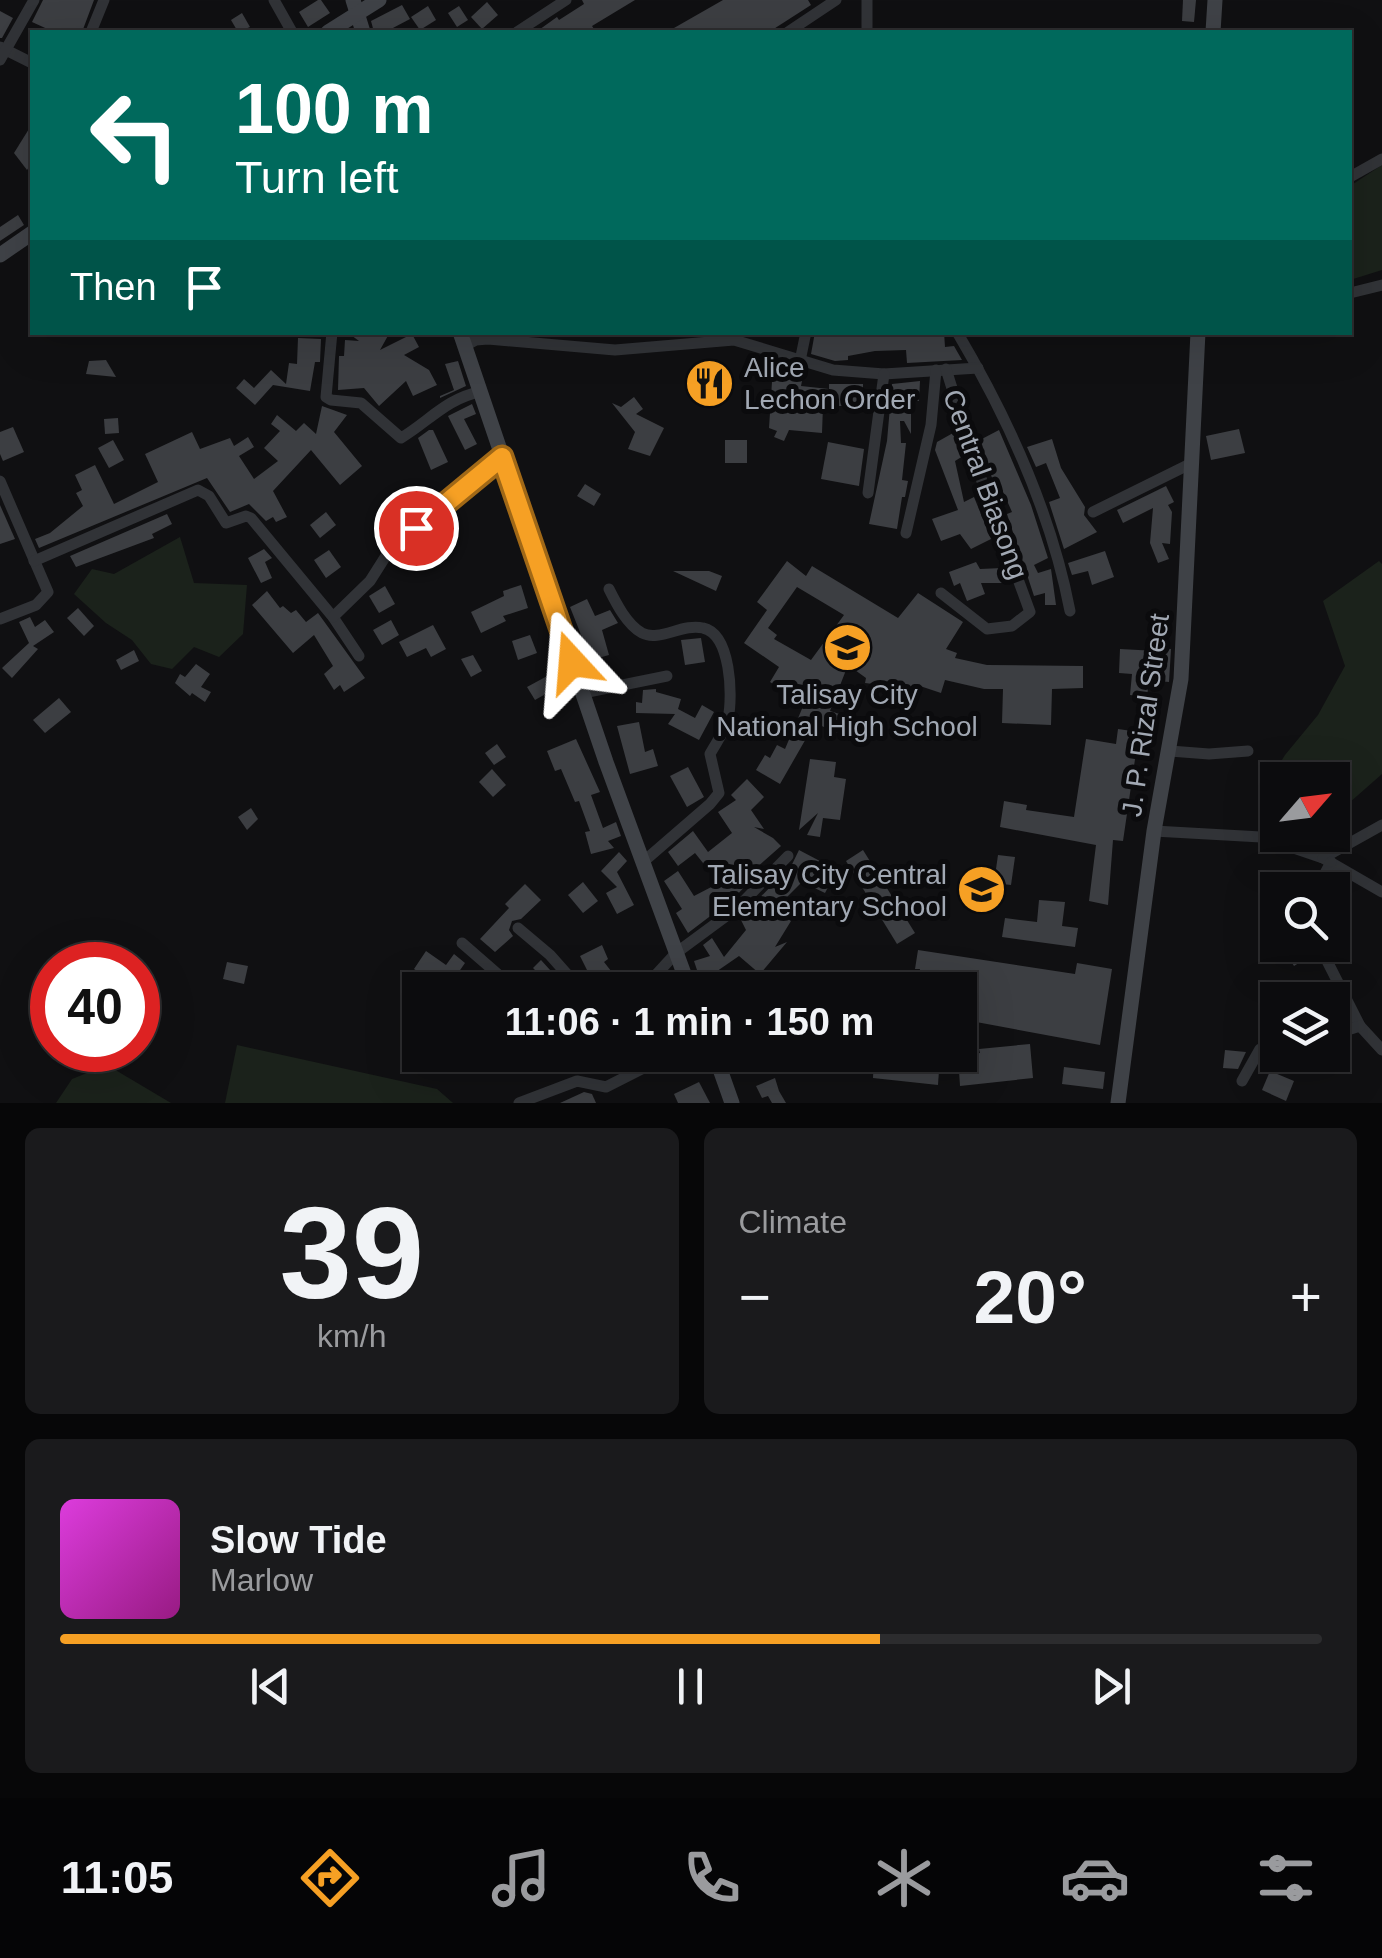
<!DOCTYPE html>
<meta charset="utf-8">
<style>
body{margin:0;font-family:Arial,sans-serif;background:#1a1a1c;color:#f1f3f6;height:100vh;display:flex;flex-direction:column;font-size:38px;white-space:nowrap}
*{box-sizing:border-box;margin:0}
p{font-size:32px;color:#9a9b9e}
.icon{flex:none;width:55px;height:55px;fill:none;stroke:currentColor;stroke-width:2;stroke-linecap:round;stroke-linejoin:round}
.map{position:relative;height:1103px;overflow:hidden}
.sheet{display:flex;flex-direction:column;gap:25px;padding:25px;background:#070708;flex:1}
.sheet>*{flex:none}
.top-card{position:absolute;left:30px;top:30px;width:1322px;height:305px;border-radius:0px;box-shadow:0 10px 40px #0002,0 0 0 2px #2c2c2e;background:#00695c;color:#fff;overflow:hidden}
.needle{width:65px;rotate:62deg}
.buttons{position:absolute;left:1260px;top:762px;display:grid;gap:20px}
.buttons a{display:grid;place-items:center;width:90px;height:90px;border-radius:0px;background:#0c0c0e;box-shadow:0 10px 40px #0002,0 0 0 2px #2c2c2e;font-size:50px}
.speed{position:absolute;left:30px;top:942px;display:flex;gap:20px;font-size:50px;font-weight:700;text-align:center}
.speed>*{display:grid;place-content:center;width:130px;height:130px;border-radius:50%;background:#0c0c0e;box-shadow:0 10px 40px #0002,0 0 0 2px #2c2c2e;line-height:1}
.speed .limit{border:15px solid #d22;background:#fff;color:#111}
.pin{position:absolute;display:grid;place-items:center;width:85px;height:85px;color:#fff;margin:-42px;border:5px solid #fff;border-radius:50%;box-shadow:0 2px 10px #0007}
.me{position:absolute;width:110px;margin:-55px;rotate:341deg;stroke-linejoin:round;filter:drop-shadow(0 0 8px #0008)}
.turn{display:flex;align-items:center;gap:35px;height:210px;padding:0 40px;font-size:45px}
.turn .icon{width:130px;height:130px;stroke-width:2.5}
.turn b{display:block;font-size:70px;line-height:85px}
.then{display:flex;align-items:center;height:95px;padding:0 40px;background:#0003;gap:20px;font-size:38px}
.big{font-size:75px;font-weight:700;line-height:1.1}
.sheet .card{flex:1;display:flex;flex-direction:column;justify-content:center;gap:15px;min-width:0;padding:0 35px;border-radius:15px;background:#1a1a1c}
.sheet .dial{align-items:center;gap:0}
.dial b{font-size:130px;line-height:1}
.song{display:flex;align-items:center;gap:30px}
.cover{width:120px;height:120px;border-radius:15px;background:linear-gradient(135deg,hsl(300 70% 55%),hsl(310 70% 35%))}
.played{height:10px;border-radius:5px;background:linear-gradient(90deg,#f6a024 65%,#2c2c2e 65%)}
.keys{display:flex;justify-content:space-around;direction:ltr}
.heat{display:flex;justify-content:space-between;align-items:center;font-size:55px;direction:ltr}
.sheet .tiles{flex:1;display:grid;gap:25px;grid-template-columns:1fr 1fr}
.card:last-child{grid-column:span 2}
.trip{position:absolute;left:402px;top:972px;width:575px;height:100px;border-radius:0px;background:#0c0c0e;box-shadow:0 10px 40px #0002,0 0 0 2px #2c2c2e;font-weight:700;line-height:100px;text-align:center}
.dock{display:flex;height:160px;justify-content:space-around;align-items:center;background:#050506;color:#9a9b9e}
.dock .icon{width:70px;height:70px}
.dock .selected{color:#f6a024}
.dock b{font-size:45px;color:#f1f3f6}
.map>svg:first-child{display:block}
</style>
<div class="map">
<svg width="1382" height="1103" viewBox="0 0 1382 1103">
<rect width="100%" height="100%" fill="#101012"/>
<g fill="#1b221b">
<polygon points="1382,165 1382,270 1350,280 1350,186"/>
<polygon points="180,537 194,583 247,585 243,634 219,657 194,647 172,669 151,664 132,640 106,623 74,594 92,569 114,574"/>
<polygon points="1379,561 1382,564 1382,774 1333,817 1332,780 1278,780 1277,785 1273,775 1285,755 1318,715 1345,666 1323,601"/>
<polygon points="237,1045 437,1089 453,1103 225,1103"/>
<polygon points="107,1065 171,1103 56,1103 72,1079"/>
</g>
<g fill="#3c3e42" fill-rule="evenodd">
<polygon points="43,0 94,0 82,32 54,32 32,22"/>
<polygon points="318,0 321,0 330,13 308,27 299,12"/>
<polygon points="582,0 635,0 592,26 596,32 536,32 557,17 559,20 584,4"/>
<polygon points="723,0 808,0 811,5 769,32 667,32"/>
<polygon points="1183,0 1196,0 1194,22 1182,21"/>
<polygon points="487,2 498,15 482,29 471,17"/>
<polygon points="402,5 410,19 391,29 393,32 374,32 371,21"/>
<polygon points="428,6 436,20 420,30 411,17"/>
<polygon points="459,6 468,20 457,27 448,13"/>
<polygon points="0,11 13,18 2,38 0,38"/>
<polygon points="242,13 250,27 238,32 231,20"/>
<polygon points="32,124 32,163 27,170 14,153"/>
<polygon points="18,215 24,225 0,241 0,227"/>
<polygon points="347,332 390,332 380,350 412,334 419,347 404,355 429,370 437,385 413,396 406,381 379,406 364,388 338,390 339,356 344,356 345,340 359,341"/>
<polygon points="815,332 944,332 945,347 954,346 962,360 907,363 906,350 875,351 848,356 848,360 835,361 811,354"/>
<polygon points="298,338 321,339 320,362 315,362 310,391 273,385 255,405 236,388 244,379 254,388 271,370 286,384 289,363 297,364"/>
<polygon points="106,360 116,377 86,374 89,361"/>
<polygon points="458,361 466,386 440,398 440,396 454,390 445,364"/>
<polygon points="701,366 714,368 710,393 696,391"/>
<polygon points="773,366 804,371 801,386 829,389 829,384 863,384 863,406 823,406 822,433 789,430 784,441 774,437 777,431 769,428"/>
<polygon points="920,381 919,401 911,401 911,434 904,421 900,421 901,443 906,443 902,480 908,481 905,497 902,497 897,529 869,524 887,441 892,384"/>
<polygon points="634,397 643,409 636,414 664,428 650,456 628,449 635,432 612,403 621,407"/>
<polygon points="472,404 476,414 464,419 477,444 465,450 448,416"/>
<polygon points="322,406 347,415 334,432 362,466 340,485 311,450 273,491 287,517 276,522 273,517 266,521 249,504 230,512 207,478 39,548 35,539 50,533 83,506 76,493 82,490 75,475 95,465 114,504 158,482 145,454 192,432 200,449 230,438 234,446 248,437 254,447 239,456 254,479 278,461 264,448 280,431 271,424 277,415 296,431 304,423 316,434"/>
<polygon points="118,418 119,433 105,434 104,419"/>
<polygon points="13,427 24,452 3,461 0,454 0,432"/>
<polygon points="1239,429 1245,453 1211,460 1206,436"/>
<polygon points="429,430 433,430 448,462 431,470 418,438"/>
<polygon points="999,430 1031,505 1048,558 1034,565 1038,573 1051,569 1056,605 1045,605 1045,593 1034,596 1007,514 1012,512 1000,485 996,487 984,459 978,441"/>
<polygon points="953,433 963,456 955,461 964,502 974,497 991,539 971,549 960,534 941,541 932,519 958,510 935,450 937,442"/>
<polygon points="1052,439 1061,468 1085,507 1084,515 1097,532 1064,549 1049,502 1060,498 1046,463 1036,467 1027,447"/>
<polygon points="113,440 124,460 109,468 98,448"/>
<rect x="725" y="440" width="22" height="23"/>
<polygon points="828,442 864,449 859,486 821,479"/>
<polygon points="585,484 601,494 594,506 577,496"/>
<polygon points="1166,486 1174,502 1168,505 1172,512 1170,544 1162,543 1169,559 1158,563 1150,543 1153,508 1123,523 1117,510"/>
<polygon points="0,505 15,539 0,544"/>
<polygon points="326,512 336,525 320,538 310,525"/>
<polygon points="167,514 172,524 152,534 154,538 76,567 70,556"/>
<polygon points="264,549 272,558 265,562 272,578 261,583 248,558"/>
<polygon points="329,550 341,567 326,578 314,560"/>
<polygon points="1105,551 1114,577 1092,585 1088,571 1072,575 1068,563"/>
<path d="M787,561l19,15 6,-10 86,52 20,-25 45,29 -17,27 11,4 -2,5 32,7 96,1v22l-31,1 -1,36 -49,-2 1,-34h-19l-39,-9 -4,13 -27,-9 -1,5 -48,-6 1,-5 -18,-13 -18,46 19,6 -7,18 -27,-12 -35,61 -24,-14 9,-15 5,3 7,-13 8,4 19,-45 -34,-22 9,-15 -35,-24 23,-33 -10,-8zM797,587l47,28 -33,45 -37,-21 3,-4 -9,-7z"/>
<polygon points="976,562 980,569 1002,568 1002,583 981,583 985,594 967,601 960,583 954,586 949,572"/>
<polygon points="673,571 709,571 722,576 716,591"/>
<polygon points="521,585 528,608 503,616 506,621 481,633 471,612 504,596 503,591"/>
<polygon points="385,586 395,604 379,613 369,596"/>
<polygon points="267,591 280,608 283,606 291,613 296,610 306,622 318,613 365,678 344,692 340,685 334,690 324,674 333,666 314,635 293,653 252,605"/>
<polygon points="587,599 595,616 610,610 618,623 602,630 609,655 591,660 570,607"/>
<polygon points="78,608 94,626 84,636 67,618"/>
<polygon points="30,617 35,627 45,620 54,632 33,646 38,649 12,678 2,668 29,643 19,622"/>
<polygon points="391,620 399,635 382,645 373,630"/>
<polygon points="433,625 446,649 431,657 426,648 407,657 399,642"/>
<polygon points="530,635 537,653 518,660 512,641"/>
<polygon points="701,638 705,662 685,665 681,640"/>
<polygon points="1157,648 1171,649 1169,682 1149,680 1147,697 1130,695 1132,674 1119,673 1120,649 1157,651"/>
<polygon points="134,650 139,661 121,670 116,660"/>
<polygon points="473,655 482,671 471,677 461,659"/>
<polygon points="196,664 210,674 201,687 211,692 205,702 192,693 190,696 175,683 180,674 185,677"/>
<polygon points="562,668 567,682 535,700 527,687"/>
<polygon points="656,689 656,692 681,699 678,709 695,718 702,705 714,712 699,740 668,724 675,714 636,713 636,702 642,703 643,690"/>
<polygon points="59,698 71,712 45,733 33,720"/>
<polygon points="639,722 645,752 653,749 658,766 630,774 617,726"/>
<polygon points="1118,729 1139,732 1123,841 1113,840 1108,905 1089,901 1096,845 1000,827 1004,801 1027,805 1026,810 1074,817 1086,739 1116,744"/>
<polygon points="576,739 600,792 591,795 603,828 616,822 621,836 608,841 614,848 591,854 585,832 590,831 579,801 575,802 561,769 555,771 547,751"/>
<polygon points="497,744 506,757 494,765 485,753"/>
<polygon points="810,759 836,762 834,777 846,779 840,820 823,818 820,837 807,835 818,813 799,830"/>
<polygon points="688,767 704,797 687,807 670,776"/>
<polygon points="492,769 506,785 493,797 479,782"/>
<polygon points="747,779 764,797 751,810 764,829 754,827 773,838 781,846 755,869 758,873 731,901 711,911 713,914 688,933 676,913 682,909 664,881 678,871 694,896 719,883 695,853 678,866 668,852 693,831 708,852 732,833 718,812 736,800 731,795"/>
<polygon points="251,808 258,819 247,830 238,817"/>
<polygon points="799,850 837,870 825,893 802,882 774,910 791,921 775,947 787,942 760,974 739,956 710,976 700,979 694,961 710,956 703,945 712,938 724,957 746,930 740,918 777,880 782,885"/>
<polygon points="863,850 915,933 897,944 846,861"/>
<polygon points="619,852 627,861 617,872 634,905 617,914 606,893 617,887 601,871"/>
<polygon points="998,855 1015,857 1011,885 994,883"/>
<polygon points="583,882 598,901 583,913 568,895"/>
<polygon points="525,884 541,900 521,919 512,921 509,930 513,936 495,952 480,939 509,908 505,904"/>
<polygon points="1039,900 1065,902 1062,926 1078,928 1075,947 1002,937 1005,918 1037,922"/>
<polygon points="602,945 608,959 604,962 622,985 615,990 590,990 588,983 592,980 580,956"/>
<polygon points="1281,945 1310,945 1313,954 1294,966"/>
<polygon points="918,950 1075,974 1077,963 1112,969 1100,1045 960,1019 960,990 916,990 920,969 915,969"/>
<polygon points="426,951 446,965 454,954 465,963 458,973 467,979 460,990 445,990 414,969"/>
<polygon points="541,960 560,981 551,990 536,990 545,980 533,968"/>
<polygon points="227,962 248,966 244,984 223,979"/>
<polygon points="1030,1044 1033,1078 960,1086 958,1055 980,1053 979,1049"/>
<polygon points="1225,1050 1246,1052 1238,1069 1223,1068"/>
<polygon points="874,1055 940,1055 938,1085 873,1078"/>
<polygon points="1064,1067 1105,1072 1103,1089 1062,1084"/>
<polygon points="1270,1071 1294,1081 1286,1101 1262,1090"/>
<polygon points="775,1078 779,1091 786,1103 772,1103 768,1096 762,1098 756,1086"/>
<polygon points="699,1082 710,1103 678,1103 674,1094"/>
<polygon points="584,1092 592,1094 596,1103 560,1103"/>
</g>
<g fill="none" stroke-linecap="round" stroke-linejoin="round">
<g stroke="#313337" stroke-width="11">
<polyline points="274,0 292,32"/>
<polyline points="91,32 104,0"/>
<polyline points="517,32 566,0"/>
<polyline points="788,32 836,0"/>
<polyline points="867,32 867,0"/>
<polyline points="0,47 32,63"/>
<polyline points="0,60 34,0"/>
<polyline points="1350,177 1382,159"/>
<polyline points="1350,293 1382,285"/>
<path d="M332,332l-6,65 5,3 30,3 40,35c27,-16 46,-40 79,-46"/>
<path d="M957,332c51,86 94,180 113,279"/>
<polyline points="465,346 476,340 488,339 615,350 734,340 833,370 884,374 978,368"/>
<polyline points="800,361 806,332"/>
<polyline points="0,481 48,592 36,605 0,619"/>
<polyline points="868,493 884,374"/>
<polyline points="1093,512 1192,463"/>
<polyline points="906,533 931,425 936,370"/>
<polyline points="34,561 198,490 209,496 226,523 246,516 251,518 333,617 359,656"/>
<path d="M609,589c7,14 18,36 33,44 17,9 41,-10 61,-5 28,6 30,68 25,91 -3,12 -12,24 -18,35l9,39 -9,11 -67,58"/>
<polyline points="941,593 987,629 1012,626 1030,612 975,462 946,369"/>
<polyline points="333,617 370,581 389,551 503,457"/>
<polyline points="583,693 667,676"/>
<polyline points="1170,751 1209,754 1248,751"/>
<polyline points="1154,831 1261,837 1323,858 1382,892"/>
<polyline points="1323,858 1382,825"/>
<polyline points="1316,890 1331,862"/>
<polyline points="518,928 550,955 581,990"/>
<polyline points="462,943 516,990"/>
<polyline points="1319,945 1360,1026 1382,1050"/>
<polyline points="642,990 676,953 737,908 788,856"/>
<polyline points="1267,1012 1278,1031"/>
<polyline points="1332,1035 1360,1026"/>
<polyline points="1242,1081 1260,1049 1278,1044"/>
<polyline points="519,1103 577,1081 606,1087 669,1055"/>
</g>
<g stroke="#3f4247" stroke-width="15">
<polyline points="353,0 363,32"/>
<polyline points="328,32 379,0"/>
<polyline points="1213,32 1215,0"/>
<polyline points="0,255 32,233"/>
<polyline points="460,332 606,762 690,990"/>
<polyline points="715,1055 732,1103"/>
<polyline points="1118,1103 1154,831 1181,679 1198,332"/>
</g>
</g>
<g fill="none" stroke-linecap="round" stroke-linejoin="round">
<defs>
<polyline id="route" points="416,528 502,457 572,662"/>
</defs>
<use href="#route" stroke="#a06817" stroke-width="25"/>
<use href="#route" stroke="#f6a024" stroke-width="18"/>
</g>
<defs>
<symbol id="restaurant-disc" viewBox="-11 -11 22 22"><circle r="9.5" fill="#f6a024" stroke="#0b0b0d"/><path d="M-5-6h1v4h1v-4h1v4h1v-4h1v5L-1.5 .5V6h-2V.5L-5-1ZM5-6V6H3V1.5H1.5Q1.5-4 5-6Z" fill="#111"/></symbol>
<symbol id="school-disc" viewBox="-11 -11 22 22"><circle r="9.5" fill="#f6a024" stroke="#0b0b0d"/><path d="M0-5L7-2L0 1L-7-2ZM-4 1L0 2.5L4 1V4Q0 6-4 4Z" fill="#111"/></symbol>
</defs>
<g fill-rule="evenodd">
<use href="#restaurant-disc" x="682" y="356" width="55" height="55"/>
<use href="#school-disc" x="820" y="620" width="55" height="55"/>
<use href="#school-disc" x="954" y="862" width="55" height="55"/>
</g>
<g text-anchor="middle" stroke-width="10" stroke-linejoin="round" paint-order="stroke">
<g font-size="28" fill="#a1a8b3" stroke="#0b0b0d" text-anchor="start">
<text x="744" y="377">Alice<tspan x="744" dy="32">Lechon Order</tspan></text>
<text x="847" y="704" text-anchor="middle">Talisay City<tspan x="847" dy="32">National High School</tspan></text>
<text x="947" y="884" text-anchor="end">Talisay City Central<tspan x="947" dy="32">Elementary School</tspan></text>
</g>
<g font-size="28" fill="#a1a8b3" stroke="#0b0b0d">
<text transform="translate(986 484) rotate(70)" y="10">Central Biasong</text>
<text transform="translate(1145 715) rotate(-82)" y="10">J. P. Rizal Street</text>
</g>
</g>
</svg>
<div class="buttons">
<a><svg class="needle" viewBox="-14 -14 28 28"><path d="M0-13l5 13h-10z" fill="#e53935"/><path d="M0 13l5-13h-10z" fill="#9a9b9e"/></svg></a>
<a><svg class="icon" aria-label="search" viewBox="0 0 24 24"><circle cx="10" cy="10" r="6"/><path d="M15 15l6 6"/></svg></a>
<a><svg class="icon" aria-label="layers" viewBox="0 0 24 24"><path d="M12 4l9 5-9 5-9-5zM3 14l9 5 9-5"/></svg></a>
</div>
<div class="speed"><div class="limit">40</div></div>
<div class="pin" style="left:416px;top:528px;background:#d93025"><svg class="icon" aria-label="arrive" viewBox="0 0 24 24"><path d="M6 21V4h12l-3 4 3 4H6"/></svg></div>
<svg class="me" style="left:572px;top:662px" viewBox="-20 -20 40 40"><path d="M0-17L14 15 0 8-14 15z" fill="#f6a024" stroke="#fff" stroke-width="4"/></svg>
<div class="trip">11:06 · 1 min · 150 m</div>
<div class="top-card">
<div class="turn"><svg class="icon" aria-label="left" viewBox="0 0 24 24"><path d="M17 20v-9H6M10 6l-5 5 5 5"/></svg><div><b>100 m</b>Turn left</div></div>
<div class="then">Then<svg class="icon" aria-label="arrive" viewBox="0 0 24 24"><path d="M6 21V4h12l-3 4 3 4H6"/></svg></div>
</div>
</div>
<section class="sheet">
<div class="tiles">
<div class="card dial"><b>39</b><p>km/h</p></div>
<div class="card"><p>Climate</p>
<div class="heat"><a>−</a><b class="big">20°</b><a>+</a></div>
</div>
<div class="card">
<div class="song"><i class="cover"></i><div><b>Slow Tide</b><p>Marlow</p></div></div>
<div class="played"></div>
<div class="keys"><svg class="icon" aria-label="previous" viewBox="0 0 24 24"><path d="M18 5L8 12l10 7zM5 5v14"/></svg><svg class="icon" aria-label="pause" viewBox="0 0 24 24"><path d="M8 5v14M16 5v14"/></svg><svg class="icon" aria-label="next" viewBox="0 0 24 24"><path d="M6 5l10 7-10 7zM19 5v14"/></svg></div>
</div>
</div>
</section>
<nav class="dock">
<b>11:05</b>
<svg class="icon selected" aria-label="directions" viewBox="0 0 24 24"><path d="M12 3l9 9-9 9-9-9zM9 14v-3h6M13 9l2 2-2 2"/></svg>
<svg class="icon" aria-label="music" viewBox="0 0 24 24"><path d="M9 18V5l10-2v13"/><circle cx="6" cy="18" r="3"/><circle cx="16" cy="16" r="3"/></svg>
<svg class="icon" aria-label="phone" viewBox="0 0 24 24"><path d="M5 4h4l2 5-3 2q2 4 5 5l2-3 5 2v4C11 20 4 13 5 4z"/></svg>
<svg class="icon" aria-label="climate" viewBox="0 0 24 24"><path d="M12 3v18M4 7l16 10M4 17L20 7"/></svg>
<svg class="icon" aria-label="car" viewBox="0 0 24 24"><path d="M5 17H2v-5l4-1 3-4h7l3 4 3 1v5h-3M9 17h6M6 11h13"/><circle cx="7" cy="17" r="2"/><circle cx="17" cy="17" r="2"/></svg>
<svg class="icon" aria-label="filters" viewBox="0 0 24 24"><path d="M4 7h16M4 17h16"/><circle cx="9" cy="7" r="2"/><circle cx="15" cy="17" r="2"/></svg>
</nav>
